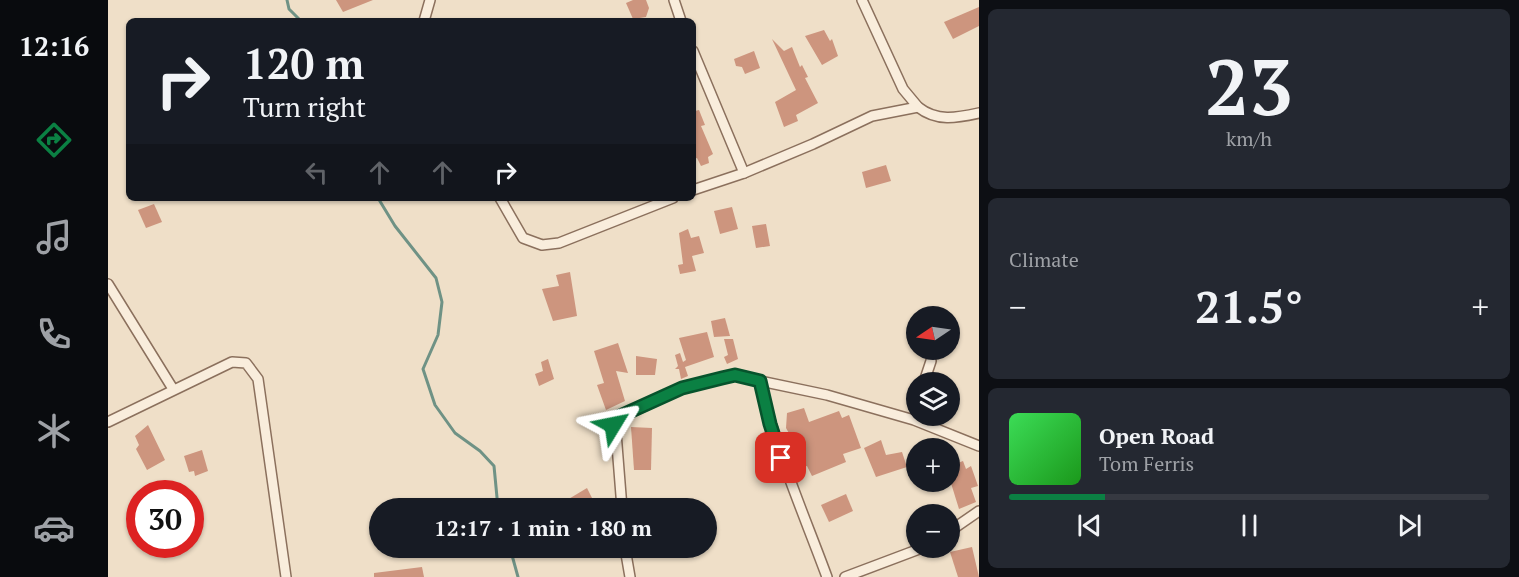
<!DOCTYPE html>
<meta charset="utf-8">
<style>
body{margin:0;font-family:"PT Serif",serif;background:#242831;color:#f1f3f6;height:100vh;display:flex;flex-direction:column;font-size:22px;white-space:nowrap}
*{box-sizing:border-box;margin:0}
p{font-size:20px;color:#9ea1a6}
.icon{flex:none;width:33px;height:33px;fill:none;stroke:currentColor;stroke-width:2;stroke-linecap:round;stroke-linejoin:round}
.map{position:relative;flex:1;overflow:hidden}
.drawer{display:flex;flex-direction:column;gap:9px;padding:9px;background:#0d0f14;width:540px}
.drawer>*{flex:none}
.top-card{position:absolute;left:18px;top:18px;width:570px;height:183px;border-radius:9px;box-shadow:0 2px 4px #0004;background:#171b24;color:#f1f3f6;overflow:hidden}
.needle{width:39px;rotate:257deg}
.buttons{position:absolute;left:798px;top:306px;display:grid;gap:12px}
.buttons a{display:grid;place-items:center;width:54px;height:54px;border-radius:50%;background:#171b24;box-shadow:0 2px 4px #0004;font-size:30px}
.speed{position:absolute;left:18px;top:480px;display:flex;gap:12px;font-size:30px;font-weight:700;text-align:center}
.speed>*{display:grid;place-content:center;width:78px;height:78px;border-radius:50%;background:#171b24;box-shadow:0 2px 4px #0004;line-height:1}
.speed .limit{border:9px solid #d22;background:#fff;color:#111}
.pin{position:absolute;display:grid;place-items:center;width:51px;height:51px;color:#fff;margin:-26px;border-radius:12px;box-shadow:0 3px 9px #0006}
.me{position:absolute;width:66px;margin:-33px;rotate:55deg;stroke-linejoin:round;filter:drop-shadow(0 0 4px #0008)}
.turn{display:flex;align-items:center;gap:21px;height:126px;padding:0 18px;font-size:27px}
.turn .icon{width:78px;height:78px;stroke-width:2.5}
.turn b{display:block;font-size:42px;line-height:51px}
.lanes{display:flex;align-items:center;height:57px;padding:0 18px;background:#0003;justify-content:center;gap:30px;direction:ltr}
.lanes .off{opacity:.35}
.big{font-size:45px;font-weight:800;line-height:1.1}
.drawer .card{flex:1;display:flex;flex-direction:column;justify-content:center;gap:9px;min-width:0;padding:0 21px;border-radius:9px;background:#242831}
.drawer .dial{align-items:center;gap:0}
.dial b{font-size:78px;line-height:1}
.song{display:flex;align-items:center;gap:18px}
.cover{width:72px;height:72px;border-radius:9px;background:linear-gradient(135deg,hsl(130 70% 55%),hsl(120 70% 35%))}
.played{height:6px;border-radius:3px;background:linear-gradient(90deg,#0b8043 20%,#363941 20%)}
.keys{display:flex;justify-content:space-around;direction:ltr}
.heat{display:flex;justify-content:space-between;align-items:center;font-size:33px;direction:ltr}
.trip{position:absolute;left:261px;top:498px;width:348px;height:60px;border-radius:30px;background:#171b24;box-shadow:0 2px 4px #0004;font-weight:800;line-height:60px;text-align:center}
main{display:flex;flex:1;min-height:0}
.tab-bar{display:flex;flex-direction:column;width:108px;justify-content:space-around;align-items:center;background:#090b0e;color:#9ea1a6}
.tab-bar .icon{width:42px;height:42px}
.tab-bar .active{color:#0b8043}
.tab-bar b{font-size:27px;color:#f1f3f6}
.map>svg:first-child{display:block}
</style>
<main>
<nav class="tab-bar">
<b>12:16</b>
<svg class="icon active" aria-label="directions" viewBox="0 0 24 24"><path d="M12 3l9 9-9 9-9-9zM9 14v-3h6M13 9l2 2-2 2"/></svg>
<svg class="icon" aria-label="music" viewBox="0 0 24 24"><path d="M9 18V5l10-2v13"/><circle cx="6" cy="18" r="3"/><circle cx="16" cy="16" r="3"/></svg>
<svg class="icon" aria-label="phone" viewBox="0 0 24 24"><path d="M5 4h4l2 5-3 2q2 4 5 5l2-3 5 2v4C11 20 4 13 5 4z"/></svg>
<svg class="icon" aria-label="climate" viewBox="0 0 24 24"><path d="M12 3v18M4 7l16 10M4 17L20 7"/></svg>
<svg class="icon" aria-label="car" viewBox="0 0 24 24"><path d="M5 17H2v-5l4-1 3-4h7l3 4 3 1v5h-3M9 17h6M6 11h13"/><circle cx="7" cy="17" r="2"/><circle cx="17" cy="17" r="2"/></svg>
</nav>
<div class="map">
<svg width="871" height="577" viewBox="0 0 871 577">
<rect width="100%" height="100%" fill="#efdfc8"/>
<g fill="none" stroke-linecap="round" stroke-linejoin="round">
<g stroke="#6f9285" stroke-width="3">
<polyline points="179,0 181,9 193,21"/>
<polyline points="270,198 287,226 328,278 334,302 330,335 315,369 327,405 347,433 372,451 386,466 390,508"/>
<polyline points="402,548 410,577"/>
</g>
</g>
<g fill="#cd957e">
<polygon points="228,0 265,0 235,12"/>
<polygon points="525,0 538,0 541,8 538,17 525,19 518,3"/>
<polygon points="871,7 871,26 845,39 836,22"/>
<polygon points="716,30 722,41 724,39 730,56 714,65 697,36"/>
<polygon points="664,39 676,51 684,47 692,67 694,65 700,77 697,78 710,103 688,115 690,121 676,127 667,102 688,90"/>
<polygon points="646,51 652,68 637,74 634,67 628,66 626,59"/>
<polygon points="585,107 587,111 591,110 597,125 593,126 605,154 600,157 601,163 593,166 589,158 585,159"/>
<polygon points="778,165 783,181 758,188 754,172"/>
<polygon points="46,204 54,222 38,228 30,210"/>
<polygon points="624,207 630,229 612,234 606,211"/>
<polygon points="658,224 662,246 648,248 644,226"/>
<polygon points="580,229 583,238 591,236 596,253 584,256 588,271 572,274 570,265 575,264 571,233"/>
<polygon points="462,272 469,316 445,321 434,289 451,286 448,275"/>
<polygon points="617,318 622,336 606,337 603,321"/>
<polygon points="599,332 606,357 577,367 580,376 573,379 571,369 567,369 570,366 567,355 572,353 575,362 578,360 571,338"/>
<polygon points="616,339 625,339 630,359 619,364 616,357 620,355"/>
<polygon points="510,343 520,373 508,371 517,401 498,410 489,385 496,383 486,351"/>
<polygon points="528,356 549,359 547,375 528,375"/>
<polygon points="440,359 446,379 431,386 427,374 435,371 433,362"/>
<polygon points="696,408 701,422 731,411 734,418 741,415 753,448 735,454 738,462 704,476 699,466 694,467 690,449 678,428 679,413"/>
<polygon points="40,425 57,460 39,470 28,449 31,445 27,436"/>
<polygon points="523,427 544,428 543,470 526,470"/>
<polygon points="773,440 778,455 794,452 799,467 768,477 756,448"/>
<polygon points="94,450 100,471 87,476 86,471 81,472 76,456"/>
<polygon points="855,461 858,469 863,466 870,486 863,488 868,502 851,509 842,480 842,466"/>
<polygon points="479,488 489,508 463,508 459,500"/>
<polygon points="738,494 745,511 721,522 713,505"/>
<polygon points="864,547 871,577 850,577 842,552"/>
<polygon points="314,567 316,577 266,577 266,573"/>
</g>
<g fill="none" stroke-linecap="round" stroke-linejoin="round">
<defs>
<g id="minor">
<polyline points="566,0 573,21"/>
<polyline points="316,21 322,0"/>
<polyline points="585,51 636,173"/>
<path d="M810,107c19,15 38,11 61,6"/>
<polyline points="585,190 636,173 705,144 764,116 810,107 795,89 754,0"/>
<polyline points="392,198 415,238 434,245 451,243 565,198"/>
<polyline points="0,284 65,389"/>
<polyline points="652,381 719,395 806,420 871,446"/>
<polyline points="816,382 823,361"/>
<polyline points="0,422 124,362 138,363 150,379 178,577"/>
<path d="M514,508l-7,-88 67,-32 53,-13 25,6c15,68 43,131 67,196"/>
<polyline points="842,531 871,511"/>
<polyline points="517,548 522,577"/>
<polyline points="737,577 814,548"/>
</g>
</defs>
<use href="#minor" stroke="#8b705d" stroke-width="12"/>
<use href="#minor" stroke="#f9eddc" stroke-width="9"/>
</g>
<g fill="none" stroke-linecap="round" stroke-linejoin="round">
<defs>
<polyline id="route" points="505,425 510,417 574,388 614,378 627,375 652,381 662,424 673,458"/>
</defs>
<use href="#route" stroke="#07532c" stroke-width="15"/>
<use href="#route" stroke="#0b8043" stroke-width="10"/>
</g>
</svg>
<div class="buttons">
<a><svg class="needle" viewBox="-14 -14 28 28"><path d="M0-13l5 13h-10z" fill="#e53935"/><path d="M0 13l5-13h-10z" fill="#9ea1a6"/></svg></a>
<a><svg class="icon" aria-label="layers" viewBox="0 0 24 24"><path d="M12 4l9 5-9 5-9-5zM3 14l9 5 9-5"/></svg></a>
<a>+</a>
<a>−</a>
</div>
<div class="speed"><div class="limit">30</div></div>
<div class="pin" style="left:673px;top:458px;background:#d93025"><svg class="icon" aria-label="arrive" viewBox="0 0 24 24"><path d="M6 21V4h12l-3 4 3 4H6"/></svg></div>
<svg class="me" style="left:505px;top:425px" viewBox="-20 -20 40 40"><path d="M0-17L14 15 0 8-14 15z" fill="#0b8043" stroke="#fff" stroke-width="4"/></svg>
<div class="trip">12:17 · 1 min · 180 m</div>
<div class="top-card">
<div class="turn"><svg class="icon" aria-label="right" viewBox="0 0 24 24"><path d="M7 20v-9h11M14 6l5 5-5 5"/></svg><div><b>120 m</b>Turn right</div></div>
<div class="lanes"><svg class="icon off" aria-label="left" viewBox="0 0 24 24"><path d="M17 20v-9H6M10 6l-5 5 5 5"/></svg><svg class="icon off" aria-label="ahead" viewBox="0 0 24 24"><path d="M12 20V5M6 11l6-6 6 6"/></svg><svg class="icon off" aria-label="ahead" viewBox="0 0 24 24"><path d="M12 20V5M6 11l6-6 6 6"/></svg><svg class="icon" aria-label="right" viewBox="0 0 24 24"><path d="M7 20v-9h11M14 6l5 5-5 5"/></svg></div>
</div>
</div>
<section class="drawer">
<div class="card dial"><b>23</b><p>km/h</p></div>
<div class="card"><p>Climate</p>
<div class="heat"><a>−</a><b class="big">21.5°</b><a>+</a></div>
</div>
<div class="card">
<div class="song"><i class="cover"></i><div><b>Open Road</b><p>Tom Ferris</p></div></div>
<div class="played"></div>
<div class="keys"><svg class="icon" aria-label="previous" viewBox="0 0 24 24"><path d="M18 5L8 12l10 7zM5 5v14"/></svg><svg class="icon" aria-label="pause" viewBox="0 0 24 24"><path d="M8 5v14M16 5v14"/></svg><svg class="icon" aria-label="next" viewBox="0 0 24 24"><path d="M6 5l10 7-10 7zM19 5v14"/></svg></div>
</div>
</section>
</main>
